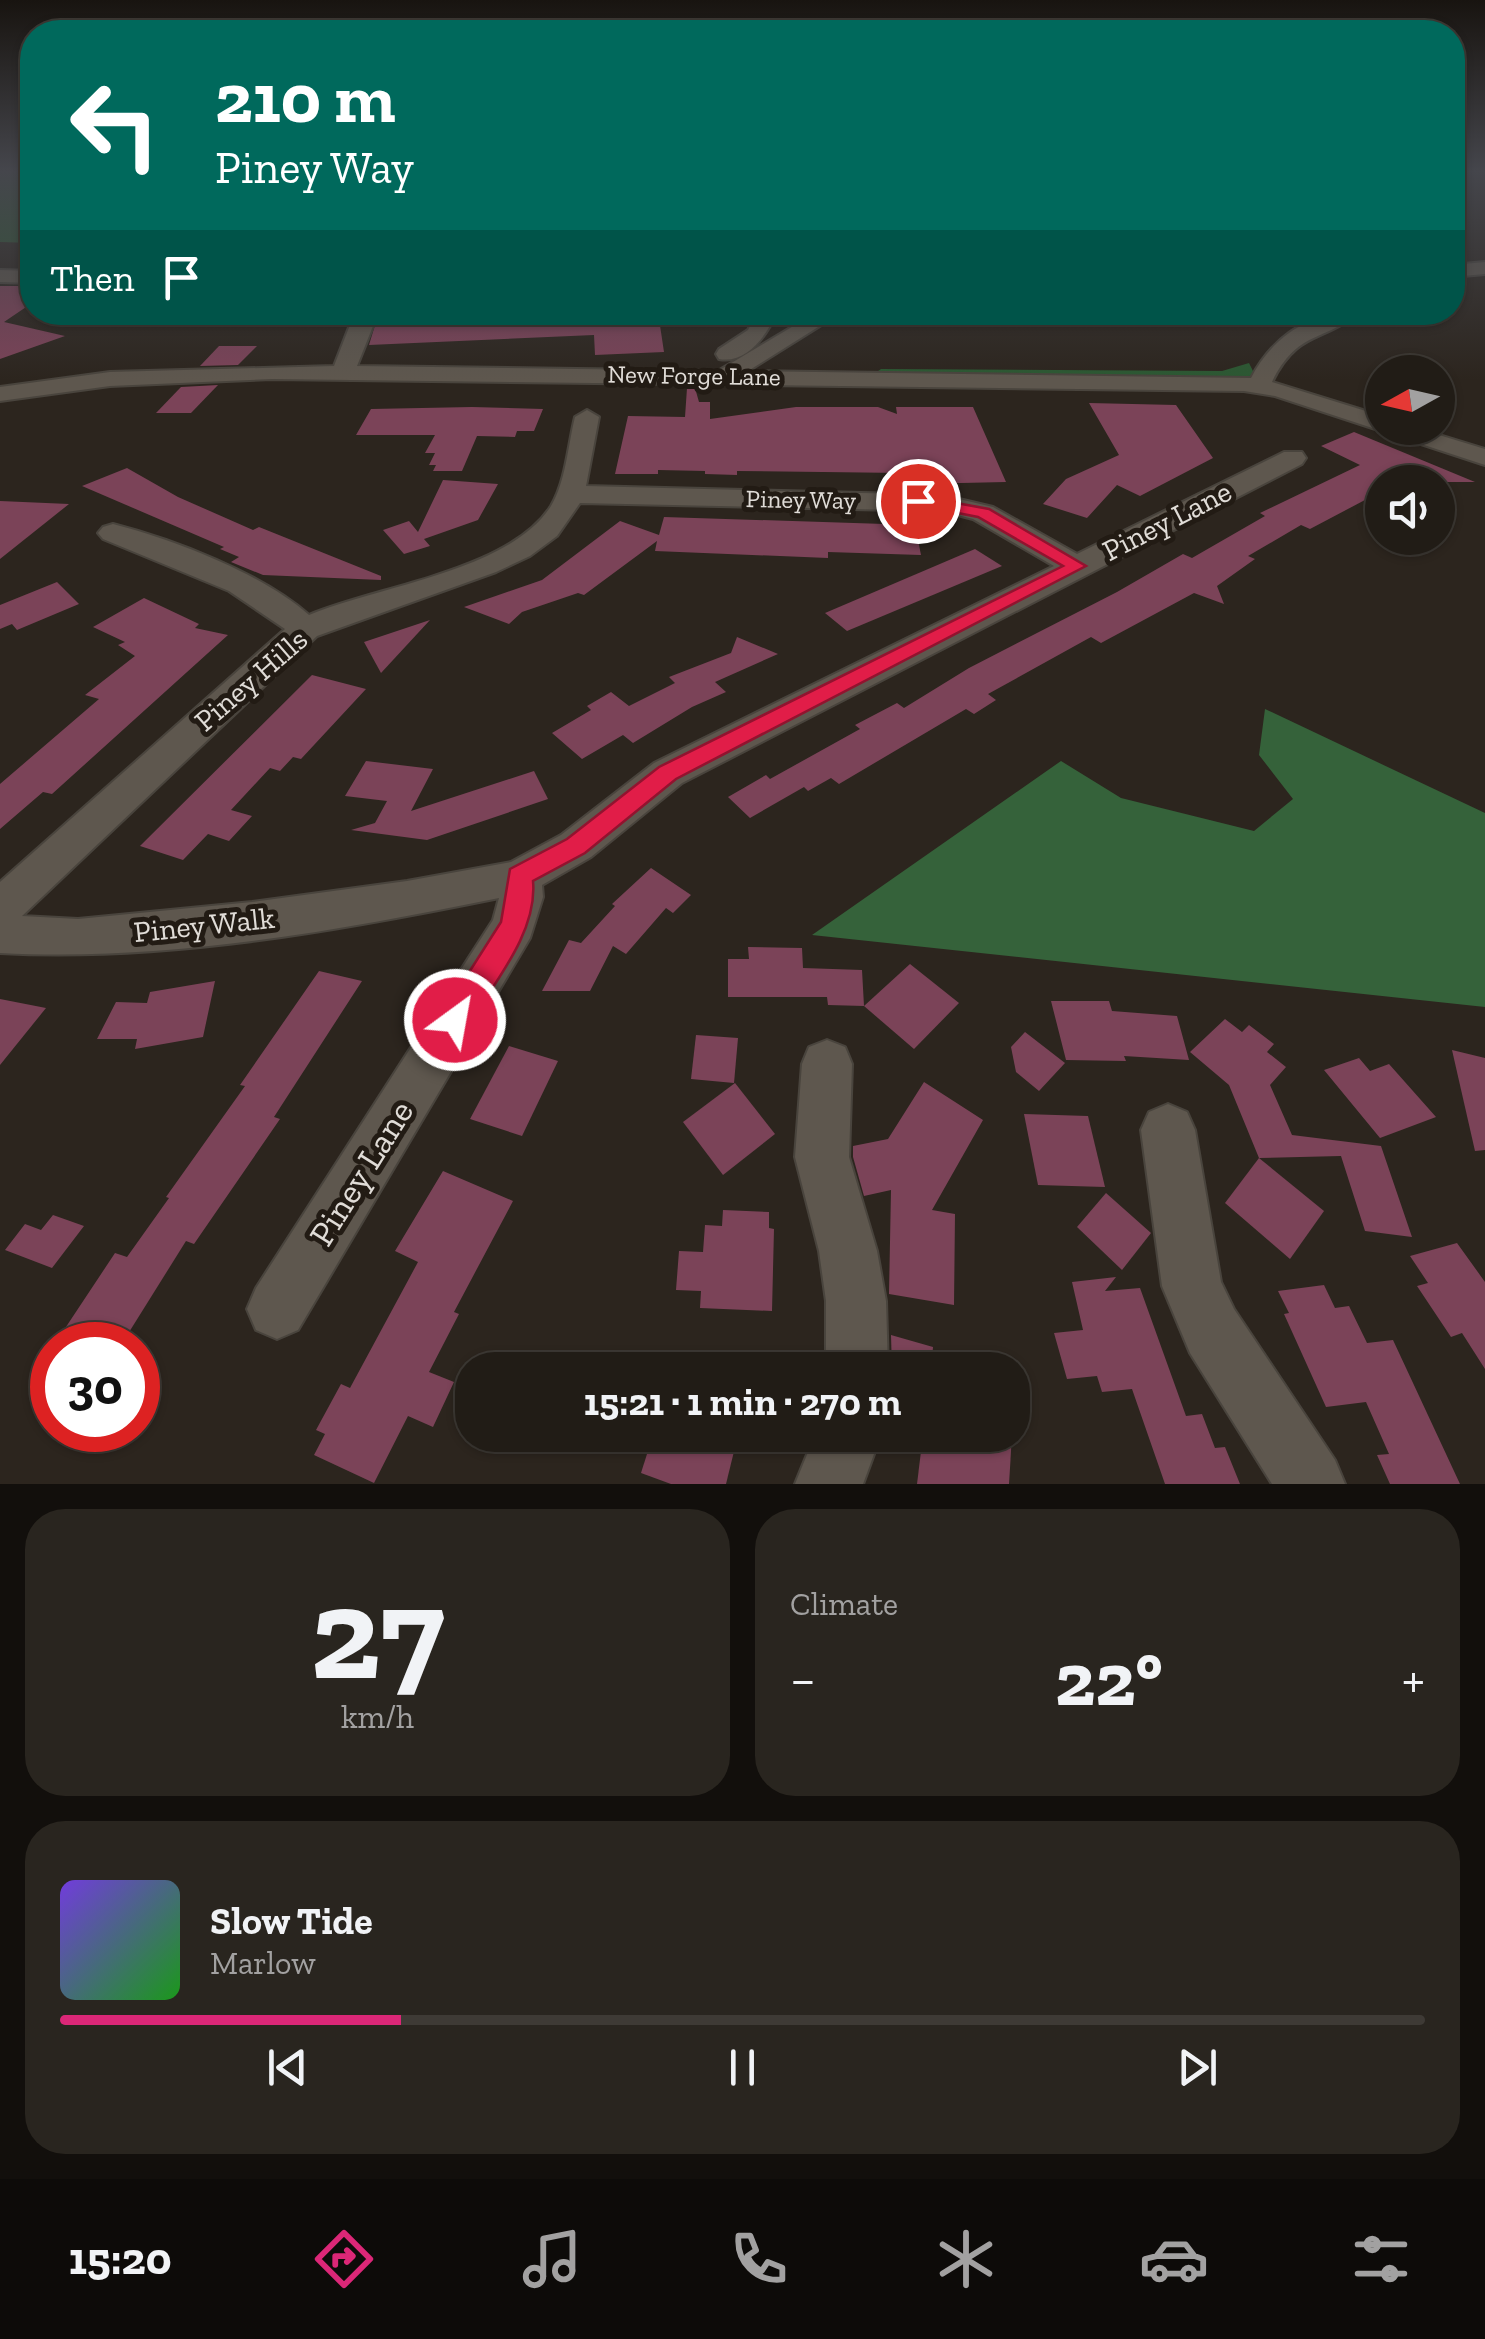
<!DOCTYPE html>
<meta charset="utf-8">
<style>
body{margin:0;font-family:"Zilla Slab",serif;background:#29251f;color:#f1f3f6;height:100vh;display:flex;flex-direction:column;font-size:38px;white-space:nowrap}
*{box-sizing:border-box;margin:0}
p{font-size:32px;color:#a2a1a1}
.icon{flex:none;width:55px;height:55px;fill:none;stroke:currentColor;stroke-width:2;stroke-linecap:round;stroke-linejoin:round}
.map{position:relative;height:1484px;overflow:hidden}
.panel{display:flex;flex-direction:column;gap:25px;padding:25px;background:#120f0c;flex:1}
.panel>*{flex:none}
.hud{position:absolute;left:20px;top:20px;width:1445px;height:305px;border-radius:40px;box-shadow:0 2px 8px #0004,0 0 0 2px #3e3a35;background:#00695c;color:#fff;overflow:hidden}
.needle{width:65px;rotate:262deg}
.fabs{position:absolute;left:1365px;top:355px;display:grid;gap:20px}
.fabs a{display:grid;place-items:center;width:90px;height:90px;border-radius:50%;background:#211c16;box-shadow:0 2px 8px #0004,0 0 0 2px #3e3a35;font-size:50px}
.speed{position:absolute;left:30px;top:1322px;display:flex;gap:20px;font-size:50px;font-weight:700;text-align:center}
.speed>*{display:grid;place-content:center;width:130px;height:130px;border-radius:50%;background:#211c16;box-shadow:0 2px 8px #0004,0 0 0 2px #3e3a35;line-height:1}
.speed .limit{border:15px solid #d22;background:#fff;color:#111}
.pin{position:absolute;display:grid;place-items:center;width:85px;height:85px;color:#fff;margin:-42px;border:5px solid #fff;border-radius:50%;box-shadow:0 2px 10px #0007}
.me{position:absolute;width:110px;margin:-55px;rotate:32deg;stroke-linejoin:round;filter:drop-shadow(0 0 8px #0008)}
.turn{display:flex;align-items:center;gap:35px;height:210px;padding:0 30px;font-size:45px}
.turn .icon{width:130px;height:130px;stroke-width:2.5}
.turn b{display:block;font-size:70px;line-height:85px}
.then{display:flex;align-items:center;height:95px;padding:0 30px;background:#0003;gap:20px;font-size:38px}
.big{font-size:75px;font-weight:700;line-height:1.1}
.panel .widget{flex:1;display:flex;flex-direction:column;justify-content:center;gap:15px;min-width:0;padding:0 35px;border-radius:40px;background:#29251f}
.panel .dial{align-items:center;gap:0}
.dial b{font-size:130px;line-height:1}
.song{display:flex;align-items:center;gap:30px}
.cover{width:120px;height:120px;border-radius:15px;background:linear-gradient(135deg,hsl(260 70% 55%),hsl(120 70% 35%))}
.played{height:10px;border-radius:5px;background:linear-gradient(90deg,#db2777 25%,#3e3a35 25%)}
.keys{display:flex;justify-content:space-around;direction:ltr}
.heat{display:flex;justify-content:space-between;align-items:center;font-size:55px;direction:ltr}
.panel .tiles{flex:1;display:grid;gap:25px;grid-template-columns:1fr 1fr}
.widget:last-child{grid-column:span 2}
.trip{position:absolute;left:455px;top:1352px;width:575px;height:100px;border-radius:40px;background:#211c16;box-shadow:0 2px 8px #0004,0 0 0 2px #3e3a35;font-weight:700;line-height:100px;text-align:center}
.dock{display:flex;height:160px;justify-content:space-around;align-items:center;background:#0d0b09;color:#a2a1a1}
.dock .icon{width:70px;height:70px}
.dock .on{color:#db2777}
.dock b{font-size:45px;color:#f1f3f6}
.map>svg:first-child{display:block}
</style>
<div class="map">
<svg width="1485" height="1484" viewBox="0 0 1485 1484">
<rect width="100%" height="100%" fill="#2c251e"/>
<g fill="#2c5832">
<polygon points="0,172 32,172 32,243 0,242"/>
<polygon points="1249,363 1256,377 1246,379 872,375 881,369 1222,371"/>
</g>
<polygon fill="#35623a" points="1265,709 1485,813 1485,1007 812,935 1061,761 1121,798 1254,831 1293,799 1259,755"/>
<g fill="#7b4358">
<polygon points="0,286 32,286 32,303 4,322 65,336 0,359"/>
<polygon points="379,312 658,312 664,352 595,355 594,335 369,345"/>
<polygon points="219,346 257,346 238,365 200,366"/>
<polygon points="218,385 191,413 156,413 181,387"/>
<polygon points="687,388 695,388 699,402 710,402 710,419 796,407 878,407 897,414 896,407 973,407 1006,482 916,484 916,480 904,480 903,473 737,471 737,475 705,474 705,471 658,470 658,474 615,474 628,416 685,417"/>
<polygon points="1089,403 1176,405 1213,458 1140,496 1117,485 1087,518 1043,504 1066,479 1119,455"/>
<polygon points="472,407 543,409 534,431 517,431 515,437 477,436 462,471 433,471 436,465 429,465 435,453 425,453 435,435 356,435 371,409"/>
<polygon points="1354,432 1475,482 1382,482 1382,491 1310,529 1301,525 1248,556 1255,559 1217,586 1224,604 1194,593 1101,643 1091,637 988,694 996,700 974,714 966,709 839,784 831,778 808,791 804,787 750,818 728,797 766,775 770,779 860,729 855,725 897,703 904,708 969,668 1117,592 1183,554 1192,558 1265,516 1260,513 1360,465 1321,446"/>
<polygon points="127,468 178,497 253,530 259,527 381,576 381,580 263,575 231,562 239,557 220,549 224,547 82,486"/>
<polygon points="443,480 498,484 478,520 424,539 430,546 404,554 383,530 409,521 418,532"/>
<polygon points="0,501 69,504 0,559"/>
<polygon points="664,517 915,525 921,555 828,552 828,558 655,551 657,541 584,595 578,593 522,612 509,624 464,607 542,580 620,521 659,535"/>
<polygon points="975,549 1002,566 847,631 825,613"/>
<polygon points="57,582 79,604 17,630 12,624 0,629 0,605"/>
<polygon points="144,598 199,624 195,628 228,635 52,794 43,792 0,829 0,784 99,699 85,695 135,656 118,645 125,642 93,627"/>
<polygon points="430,620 381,673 364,642"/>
<polygon points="737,637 778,654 715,682 726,692 692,707 633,743 623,735 582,759 552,733 591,710 587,706 611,692 629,706 675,683 669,677 731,653"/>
<polygon points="312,675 366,689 301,759 293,757 280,771 270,768 231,810 252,816 229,841 208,834 183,860 140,846"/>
<polygon points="366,761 433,769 411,811 534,771 548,799 427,840 351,830 375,823 387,801 345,796"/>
<polygon points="651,868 691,895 673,913 666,908 626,954 613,946 590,991 542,991 569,940 581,943 615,906 612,904"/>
<polygon points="748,947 802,948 803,968 862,970 864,1006 828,1005 827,997 728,997 728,959 749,959"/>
<polygon points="910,964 959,1003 914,1049 864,1006"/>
<polygon points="319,971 362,981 274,1117 280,1119 194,1244 186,1241 121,1345 54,1345 115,1253 127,1257 169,1198 166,1197 245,1086 240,1085"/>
<polygon points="215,981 203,1037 135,1049 137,1039 97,1039 116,1002 147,1003 150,992"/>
<polygon points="0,999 46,1008 0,1065"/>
<polygon points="1051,1001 1109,1001 1112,1011 1177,1016 1189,1060 1124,1056 1126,1061 1066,1060"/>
<polygon points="1225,1019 1242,1032 1249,1025 1274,1044 1267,1052 1286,1067 1270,1085 1292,1135 1381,1146 1412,1237 1365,1231 1341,1156 1259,1158 1229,1085 1190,1052"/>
<polygon points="1025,1032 1065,1063 1039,1091 1016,1072 1011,1047"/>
<polygon points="696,1035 738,1038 734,1083 691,1079"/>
<polygon points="509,1046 558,1061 522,1136 470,1119"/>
<polygon points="1452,1050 1485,1058 1485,1150 1475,1151"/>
<polygon points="1359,1058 1370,1071 1389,1064 1436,1117 1380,1138 1324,1070"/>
<polygon points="924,1082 983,1120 932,1210 955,1214 954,1305 889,1294 891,1190 864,1196 853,1157 853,1146 888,1139"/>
<polygon points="735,1083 775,1134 723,1175 683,1122"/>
<polygon points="1024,1114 1088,1116 1105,1187 1038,1185"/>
<polygon points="1259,1158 1324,1211 1290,1259 1225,1203"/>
<polygon points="443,1171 513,1201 454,1312 459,1314 429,1372 454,1382 433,1427 408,1416 374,1483 314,1455 325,1434 316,1430 341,1384 350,1388 418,1262 395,1251"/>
<polygon points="1106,1193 1151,1233 1122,1270 1077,1227"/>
<polygon points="723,1210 769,1212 769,1228 774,1229 772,1311 700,1308 701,1291 676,1290 679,1251 703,1252 705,1225 722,1226"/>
<polygon points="53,1215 84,1226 52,1268 5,1250 25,1224 41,1230"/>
<polygon points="1457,1243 1485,1282 1485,1369 1462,1333 1451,1337 1417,1286 1428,1283 1410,1256"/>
<polygon points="1116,1277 1105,1291 1140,1288 1186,1416 1202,1414 1215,1448 1225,1447 1240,1484 1165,1484 1132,1389 1102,1392 1097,1376 1067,1379 1054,1333 1083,1330 1072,1282"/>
<polygon points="1324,1285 1335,1308 1349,1306 1367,1343 1393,1340 1460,1484 1390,1484 1377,1455 1389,1454 1366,1402 1326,1407 1284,1314 1289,1313 1278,1291"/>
<polygon points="891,1335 933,1347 931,1370 892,1370"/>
<polygon points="653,1435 738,1435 726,1484 671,1484 641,1473"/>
<polygon points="923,1435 1012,1435 1009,1484 917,1484"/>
</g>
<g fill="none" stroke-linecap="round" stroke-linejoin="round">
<defs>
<g id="minor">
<polygon points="1485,262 1485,274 1452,277 1452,265"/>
<polygon points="0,270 32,271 32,283 0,282"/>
<path d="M355,312h20l2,4 -20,50 361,5 99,-59h25l-94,59 503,7c23,-43 59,-66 108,-66 -35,31 -61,17 -87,70l110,34v12h34l69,21v16l-210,-69 -31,-5 -972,-12 -162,7 -110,15v-14l110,-15 224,-6z"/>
<path d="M757,312h20c-10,23 -30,52 -58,47l-3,-5 3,-5 29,-19z"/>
<path d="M587,410l12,7 -13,69 356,9 51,12 84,47 207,-102h18l4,6 -4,6 -620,319 -91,74 -49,28 1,12 -13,41 -232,392 -21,9 -21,-9 -9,-21 9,-21 237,-368 6,-22c-162,33 -334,64 -499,55v-71l285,-253 -56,-38 -126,-52 -5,-6 5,-6 10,-3c62,16 148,49 196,91 68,-29 201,-44 242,-109 15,-25 17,-61 24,-89zM580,503l362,8 31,8 81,47 -400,197 -93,72 -50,27 -104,19 -155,21 -174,17 -56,-3 295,-280 179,-64 34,-16 27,-20z"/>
<polygon points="827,1040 845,1047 852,1064 849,1157 877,1251 886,1301 888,1370 826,1370 826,1301 819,1251 795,1157 802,1064 809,1047"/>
<polygon points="1168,1104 1187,1112 1195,1130 1221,1282 1234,1309 1335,1460 1345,1484 1272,1484 1190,1353 1162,1286 1141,1130 1149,1112"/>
<polygon points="815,1435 881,1435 863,1484 795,1484"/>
</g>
</defs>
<use href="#minor" stroke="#49443d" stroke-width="4"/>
<use href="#minor" fill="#5e574e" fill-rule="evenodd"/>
</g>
<linearGradient id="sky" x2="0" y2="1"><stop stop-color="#181410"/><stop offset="0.45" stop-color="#45464c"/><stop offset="1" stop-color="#45464c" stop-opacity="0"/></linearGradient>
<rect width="1485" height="380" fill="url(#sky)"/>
<path fill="#e11d48" stroke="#92132f" stroke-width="2.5" d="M918,496l71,13 97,57 -410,213 -91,74 -52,28c5,53 -42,105 -67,148l-11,4 -10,-4 -4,-9 4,-10 56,-88 9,-53 57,-30 92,-72 404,-201 -85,-49 -66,-13 -2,-3z"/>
<g text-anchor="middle" stroke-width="10" stroke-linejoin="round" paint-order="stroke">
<g font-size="25" fill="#e0dcd7" stroke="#221b14">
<text transform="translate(694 375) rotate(1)" y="9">New Forge Lane</text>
<text transform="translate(801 499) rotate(1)" y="9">Piney Way</text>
</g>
<g font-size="30" fill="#e0dcd7" stroke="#221b14">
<text transform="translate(1167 521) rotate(-27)" y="10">Piney Lane</text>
<text transform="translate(251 680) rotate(-41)" y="10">Piney Hills</text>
<text transform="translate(204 925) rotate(-6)" y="10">Piney Walk</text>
</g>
<g font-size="35" fill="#e0dcd7" stroke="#221b14">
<text transform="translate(361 1173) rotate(-58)" y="12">Piney Lane</text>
</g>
</g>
</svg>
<div class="fabs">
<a><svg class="needle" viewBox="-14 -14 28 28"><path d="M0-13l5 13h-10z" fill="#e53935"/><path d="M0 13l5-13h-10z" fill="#a2a1a1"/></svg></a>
<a><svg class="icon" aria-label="sound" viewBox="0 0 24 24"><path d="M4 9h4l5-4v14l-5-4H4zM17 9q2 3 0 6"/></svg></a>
</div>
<div class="speed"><div class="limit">30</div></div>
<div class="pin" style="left:918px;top:501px;background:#d93025"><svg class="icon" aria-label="arrive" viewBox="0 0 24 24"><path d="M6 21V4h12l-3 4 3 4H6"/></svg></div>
<svg class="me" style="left:455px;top:1020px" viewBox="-20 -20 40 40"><circle r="17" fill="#e11d48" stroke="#fff" stroke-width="3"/><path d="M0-11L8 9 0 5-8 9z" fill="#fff"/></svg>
<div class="trip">15:21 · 1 min · 270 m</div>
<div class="hud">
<div class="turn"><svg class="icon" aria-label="left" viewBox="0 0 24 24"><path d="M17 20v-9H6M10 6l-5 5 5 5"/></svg><div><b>210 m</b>Piney Way</div></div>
<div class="then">Then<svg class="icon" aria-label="arrive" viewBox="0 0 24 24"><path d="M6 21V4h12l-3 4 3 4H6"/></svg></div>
</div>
</div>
<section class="panel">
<div class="tiles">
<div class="widget dial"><b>27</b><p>km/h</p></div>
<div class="widget"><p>Climate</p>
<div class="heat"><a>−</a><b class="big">22°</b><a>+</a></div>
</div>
<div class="widget">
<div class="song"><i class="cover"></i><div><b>Slow Tide</b><p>Marlow</p></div></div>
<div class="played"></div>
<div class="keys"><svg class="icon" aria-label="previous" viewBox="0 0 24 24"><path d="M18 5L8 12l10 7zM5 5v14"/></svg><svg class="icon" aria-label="pause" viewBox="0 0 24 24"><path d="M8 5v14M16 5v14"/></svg><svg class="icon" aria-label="next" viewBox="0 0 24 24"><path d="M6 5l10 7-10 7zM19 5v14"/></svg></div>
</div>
</div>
</section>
<nav class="dock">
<b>15:20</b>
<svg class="icon on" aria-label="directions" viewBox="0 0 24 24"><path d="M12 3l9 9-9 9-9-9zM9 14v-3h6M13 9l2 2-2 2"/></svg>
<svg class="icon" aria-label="music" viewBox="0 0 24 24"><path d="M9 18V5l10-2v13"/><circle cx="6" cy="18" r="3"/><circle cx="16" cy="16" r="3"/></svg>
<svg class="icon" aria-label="phone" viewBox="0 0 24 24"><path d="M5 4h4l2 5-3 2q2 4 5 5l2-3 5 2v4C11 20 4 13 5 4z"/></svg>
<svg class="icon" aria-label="climate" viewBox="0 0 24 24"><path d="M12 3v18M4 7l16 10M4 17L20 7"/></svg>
<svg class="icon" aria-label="car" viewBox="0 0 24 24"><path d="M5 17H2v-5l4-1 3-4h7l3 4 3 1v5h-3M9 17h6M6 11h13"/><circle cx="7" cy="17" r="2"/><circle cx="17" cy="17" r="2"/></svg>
<svg class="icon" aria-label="filters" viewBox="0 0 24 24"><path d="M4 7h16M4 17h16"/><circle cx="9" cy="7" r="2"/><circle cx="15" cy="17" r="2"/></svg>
</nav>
